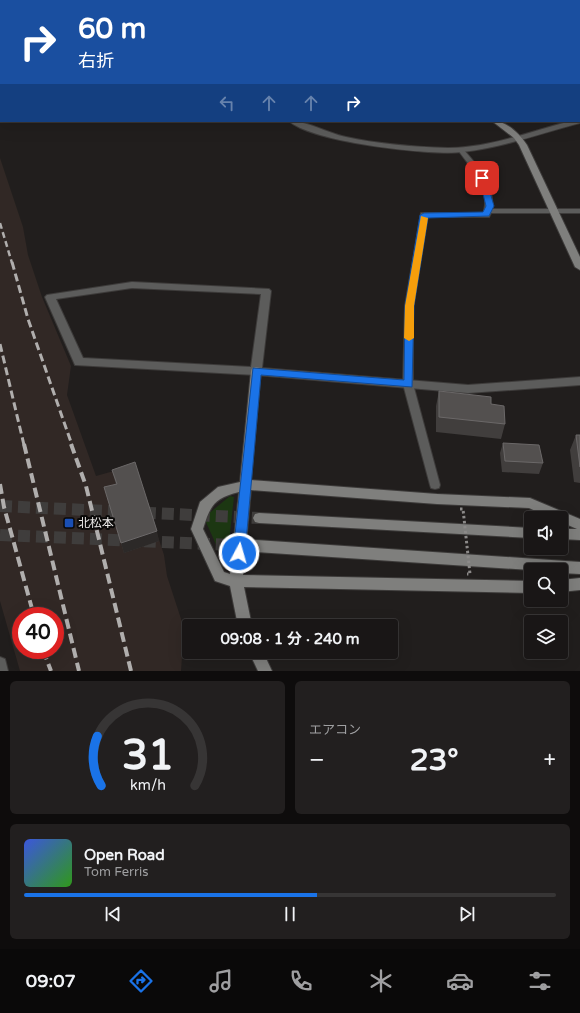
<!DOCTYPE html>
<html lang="ja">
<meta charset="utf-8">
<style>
body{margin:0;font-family:"Varela Round","Noto Sans JP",sans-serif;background:#221f1f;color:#f1f3f6;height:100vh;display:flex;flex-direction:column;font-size:15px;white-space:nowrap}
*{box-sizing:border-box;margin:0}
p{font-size:13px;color:#9f9fa1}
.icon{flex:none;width:22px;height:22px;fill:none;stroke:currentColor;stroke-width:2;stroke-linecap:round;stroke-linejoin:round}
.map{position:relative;height:671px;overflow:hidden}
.panel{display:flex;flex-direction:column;gap:10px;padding:10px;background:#0e0c0c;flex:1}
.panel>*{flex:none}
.guide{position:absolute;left:0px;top:0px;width:580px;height:122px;box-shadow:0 4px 16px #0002,0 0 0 1px #373535;background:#1a4fa0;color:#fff;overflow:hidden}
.tools{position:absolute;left:524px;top:511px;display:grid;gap:8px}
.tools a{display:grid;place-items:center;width:44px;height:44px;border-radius:4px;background:#191616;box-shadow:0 4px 16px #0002,0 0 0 1px #373535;font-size:20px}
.speed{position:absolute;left:12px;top:607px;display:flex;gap:8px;font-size:20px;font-weight:700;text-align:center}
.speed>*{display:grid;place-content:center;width:52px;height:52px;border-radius:50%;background:#191616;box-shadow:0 4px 16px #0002,0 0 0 1px #373535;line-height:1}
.speed .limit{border:6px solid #d22;background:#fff;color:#111}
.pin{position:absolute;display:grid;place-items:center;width:34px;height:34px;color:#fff;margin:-17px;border-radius:8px;box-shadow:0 2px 6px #0006}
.me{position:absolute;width:44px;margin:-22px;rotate:6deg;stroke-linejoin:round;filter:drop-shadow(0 0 3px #0008)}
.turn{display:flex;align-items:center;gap:14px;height:84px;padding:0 12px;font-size:18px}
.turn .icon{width:52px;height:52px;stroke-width:2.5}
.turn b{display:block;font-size:28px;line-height:34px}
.lanes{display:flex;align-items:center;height:38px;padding:0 12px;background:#0003;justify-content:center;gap:20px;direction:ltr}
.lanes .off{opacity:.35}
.big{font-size:30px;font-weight:700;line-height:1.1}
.panel .tile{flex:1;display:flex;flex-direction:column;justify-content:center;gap:6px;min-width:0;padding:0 14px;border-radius:6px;background:#221f1f}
.panel .dial{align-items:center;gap:0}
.dial svg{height:104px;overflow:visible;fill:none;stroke:#373535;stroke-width:7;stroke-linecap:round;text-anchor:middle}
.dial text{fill:#f1f3f6;stroke:none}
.song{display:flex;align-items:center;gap:12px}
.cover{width:48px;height:48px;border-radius:6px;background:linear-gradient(135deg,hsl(230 70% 55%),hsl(110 70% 35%))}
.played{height:4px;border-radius:2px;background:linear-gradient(90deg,#1a73e8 55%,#373535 55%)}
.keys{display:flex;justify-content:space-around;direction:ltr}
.heat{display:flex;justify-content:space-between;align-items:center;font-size:22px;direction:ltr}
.panel .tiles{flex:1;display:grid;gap:10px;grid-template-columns:1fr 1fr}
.tile:last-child{grid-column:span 2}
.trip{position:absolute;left:182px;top:619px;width:216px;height:40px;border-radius:4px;background:#191616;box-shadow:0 4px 16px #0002,0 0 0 1px #373535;font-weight:700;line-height:40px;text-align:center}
.tab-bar{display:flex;height:64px;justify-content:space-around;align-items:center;background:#0a0909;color:#9f9fa1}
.tab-bar .icon{width:28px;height:28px}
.tab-bar .on{color:#1a73e8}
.tab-bar b{font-size:18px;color:#f1f3f6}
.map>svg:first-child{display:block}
</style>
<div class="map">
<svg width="580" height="671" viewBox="0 0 580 671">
<rect width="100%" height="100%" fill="#211e1d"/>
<path fill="#312825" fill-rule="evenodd" d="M0,158l23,69 5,28 14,42 29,69 -4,29 29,81 39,-11 29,90 3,21 17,52 -3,43h-161l-20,-70zM21,616h34v34h-34z"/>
<polygon fill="#1c3712" points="230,496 234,497 227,560 223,560 205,520 207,515"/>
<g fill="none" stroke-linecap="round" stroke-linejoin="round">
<g stroke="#3f3d3c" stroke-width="12" stroke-dasharray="12 6" stroke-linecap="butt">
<polyline points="0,506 259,518"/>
<polyline points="0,535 256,546"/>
</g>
<defs>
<g id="lane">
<rect x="208" y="0" width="6" height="1"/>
<path d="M461,148l2,1c15,17 32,35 29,60h88v4h-89l-2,4h-62l-14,89v78l27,101 -1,3 -4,1 -4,-1 -1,-3 -27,-101 2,-78 16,-93h63v-2c6,-24 -13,-43 -26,-61z"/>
</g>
<g id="street">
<rect x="130" y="0" width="6" height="1"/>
<polygon points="448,0 455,0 456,1 449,1"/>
<polygon points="550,0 557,0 558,1 551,1"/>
<rect x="579" y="14" width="1" height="4"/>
<rect x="0" y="77" width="1" height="4"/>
<rect x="579" y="90" width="1" height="5"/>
<path d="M579,119l1,4c-39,10 -78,25 -118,29 -32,4 -150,-10 -173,-31 19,0 38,12 57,16 32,7 68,10 102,11 42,0 83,-17 123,-27h8z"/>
<path d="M132,282l137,7 2,2 -9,77 206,17 112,-8v8l-112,8 -212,-18 -181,-10 -30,-68 2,-2zM132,288l129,6 -10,73 -168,-9 -27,-59z"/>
<polygon points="0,657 5,659 8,671 0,671"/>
</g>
<g id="secondary">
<polygon points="332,0 338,0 339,1 333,1"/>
<path d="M492,121c15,0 27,12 35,24l53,112v13l-5,-3 -56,-122 -5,-7z"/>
<path d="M256,367l4,1 1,3 -10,109 186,14 93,4 50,21v21l-19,-1v-10h16l-16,-7v-4h-10l-22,-10 -92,-4 -186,-14 -8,85 288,6v12l-287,-6 8,39h-14l-8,-40 -15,-5 -24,-52 9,-27 18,-15 22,-5 11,-111 1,-3zM239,492l-9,82 -6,-2 -21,-43c7,-23 11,-31 36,-37z"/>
<polygon points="259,513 531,528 531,538 259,523 255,522 253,518 255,514"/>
<polygon points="256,540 580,562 580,574 561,573 561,570 531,570 256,552 252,550 250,546 252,542"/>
<polygon points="580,578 580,590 561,592 561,580"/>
<polygon points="249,652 263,652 272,671 258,671"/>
</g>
</defs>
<use href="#lane" stroke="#3d3b3a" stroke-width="2"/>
<use href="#street" stroke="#3d3b3a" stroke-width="2"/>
<use href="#secondary" stroke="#3d3b3a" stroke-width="2"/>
<use href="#lane" fill="#5c5c5b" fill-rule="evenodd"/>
<use href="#street" fill="#5c5c5b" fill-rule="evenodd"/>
<use href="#secondary" fill="#7f7f7d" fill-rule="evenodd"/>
<polyline stroke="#b0aead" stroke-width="2.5" stroke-dasharray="6 3.5" stroke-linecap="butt" points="0,223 12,263"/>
<g stroke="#b0aead" stroke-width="3" stroke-dasharray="8 4" stroke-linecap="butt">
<polyline points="12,262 28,319 72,445"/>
<polyline points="0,344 24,445"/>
</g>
<g stroke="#b0aead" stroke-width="4" stroke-dasharray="10 5" stroke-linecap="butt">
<polyline points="24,444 79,671"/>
<polyline points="71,444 86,486 131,671"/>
<polyline points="0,484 4,507 34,616"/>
<polyline points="43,650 51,671"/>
</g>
<polyline stroke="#8c8a89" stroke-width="3" stroke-dasharray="2.5 2.5" stroke-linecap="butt" points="460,509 463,509 470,574 467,574"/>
</g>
<g fill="#413e3d">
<polygon points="439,391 491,404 505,424 501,439 436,432 436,406"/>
<polygon points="576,435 580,435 580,483 574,482 570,450"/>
<polygon points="503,443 543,463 539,474 502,472 500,453"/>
<polygon points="112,470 159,541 124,553 104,487 116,485"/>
</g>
<polygon fill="#2c2928" points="157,531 159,541 124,553 121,543"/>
<g fill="#53504f" stroke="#6b6868">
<polygon points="439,391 491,397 491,404 504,406 505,424 439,417"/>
<polygon points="576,435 580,435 580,467"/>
<polygon points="503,443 539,445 543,463 505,461"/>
<polygon points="135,462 157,531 121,543 104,487 117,484 112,470"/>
</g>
<polygon fill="#1a73e8" stroke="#114b97" points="482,176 486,178 494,206 489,216 428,218 414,306 412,387 261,375 245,553 243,557 239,558 235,557 233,553 253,368 404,380 405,306 420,215 424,213 483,212 486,206 479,178"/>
<polygon fill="#f59e0b" points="421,216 428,218 414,306 414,338 409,341 404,338 405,306"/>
<rect fill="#1a4fb4" stroke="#0a0908" stroke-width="1.5" x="64" y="518" width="10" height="10" rx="2"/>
<g text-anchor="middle" stroke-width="4" stroke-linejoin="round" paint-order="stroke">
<g font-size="12" fill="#eceae9" stroke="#0a0908" text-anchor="start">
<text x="78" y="527">北松本</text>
</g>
</g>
</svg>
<div class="tools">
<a><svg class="icon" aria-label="sound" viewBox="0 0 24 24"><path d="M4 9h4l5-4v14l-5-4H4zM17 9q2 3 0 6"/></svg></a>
<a><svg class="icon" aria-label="search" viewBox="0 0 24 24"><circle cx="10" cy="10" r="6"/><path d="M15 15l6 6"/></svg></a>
<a><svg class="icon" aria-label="layers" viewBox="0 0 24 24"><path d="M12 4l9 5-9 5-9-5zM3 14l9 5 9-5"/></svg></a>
</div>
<div class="speed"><div class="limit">40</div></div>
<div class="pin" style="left:482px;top:178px;background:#d93025"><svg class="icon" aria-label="arrive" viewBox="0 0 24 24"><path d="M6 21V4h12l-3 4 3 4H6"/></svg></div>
<svg class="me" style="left:239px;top:553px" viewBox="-20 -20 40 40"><circle r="17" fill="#1a73e8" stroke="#fff" stroke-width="3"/><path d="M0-11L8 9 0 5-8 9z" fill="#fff"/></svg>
<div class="trip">09:08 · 1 分 · 240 m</div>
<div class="guide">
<div class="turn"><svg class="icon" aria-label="right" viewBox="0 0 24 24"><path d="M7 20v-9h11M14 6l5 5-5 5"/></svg><div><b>60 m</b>右折</div></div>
<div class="lanes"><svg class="icon off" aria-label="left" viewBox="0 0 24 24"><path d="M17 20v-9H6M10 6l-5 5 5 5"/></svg><svg class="icon off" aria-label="ahead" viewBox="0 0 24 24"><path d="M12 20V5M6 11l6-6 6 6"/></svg><svg class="icon off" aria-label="ahead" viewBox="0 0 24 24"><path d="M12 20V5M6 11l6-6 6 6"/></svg><svg class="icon" aria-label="right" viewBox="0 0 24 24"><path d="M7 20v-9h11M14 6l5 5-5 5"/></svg></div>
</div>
</div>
<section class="panel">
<div class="tiles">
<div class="tile dial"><svg viewBox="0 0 100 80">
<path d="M14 69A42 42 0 1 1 86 69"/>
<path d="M14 69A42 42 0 0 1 11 31" stroke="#1a73e8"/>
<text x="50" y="56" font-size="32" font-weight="700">31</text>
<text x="50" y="72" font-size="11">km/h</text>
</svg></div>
<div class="tile"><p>エアコン</p>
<div class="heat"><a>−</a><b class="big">23°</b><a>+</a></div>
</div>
<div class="tile">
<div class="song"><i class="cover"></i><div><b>Open Road</b><p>Tom Ferris</p></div></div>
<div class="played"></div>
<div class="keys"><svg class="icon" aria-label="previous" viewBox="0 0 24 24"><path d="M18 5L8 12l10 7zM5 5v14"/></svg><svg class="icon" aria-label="pause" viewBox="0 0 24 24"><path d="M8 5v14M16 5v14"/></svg><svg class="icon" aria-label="next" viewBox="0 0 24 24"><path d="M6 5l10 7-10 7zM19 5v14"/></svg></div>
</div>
</div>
</section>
<nav class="tab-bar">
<b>09:07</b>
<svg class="icon on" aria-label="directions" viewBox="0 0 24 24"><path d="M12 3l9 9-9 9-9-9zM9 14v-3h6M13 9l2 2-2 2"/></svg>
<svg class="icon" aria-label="music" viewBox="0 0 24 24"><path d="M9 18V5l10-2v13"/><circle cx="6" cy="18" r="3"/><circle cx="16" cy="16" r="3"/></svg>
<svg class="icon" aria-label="phone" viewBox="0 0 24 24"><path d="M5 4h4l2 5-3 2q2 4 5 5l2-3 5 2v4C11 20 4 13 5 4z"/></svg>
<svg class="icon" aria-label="climate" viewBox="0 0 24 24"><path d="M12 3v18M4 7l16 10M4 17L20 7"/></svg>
<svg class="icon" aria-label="car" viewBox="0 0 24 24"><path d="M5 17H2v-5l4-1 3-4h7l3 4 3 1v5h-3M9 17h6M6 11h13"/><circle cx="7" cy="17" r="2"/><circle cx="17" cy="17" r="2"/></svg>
<svg class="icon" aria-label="filters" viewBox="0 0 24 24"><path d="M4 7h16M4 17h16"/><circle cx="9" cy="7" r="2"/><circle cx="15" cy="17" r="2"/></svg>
</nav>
